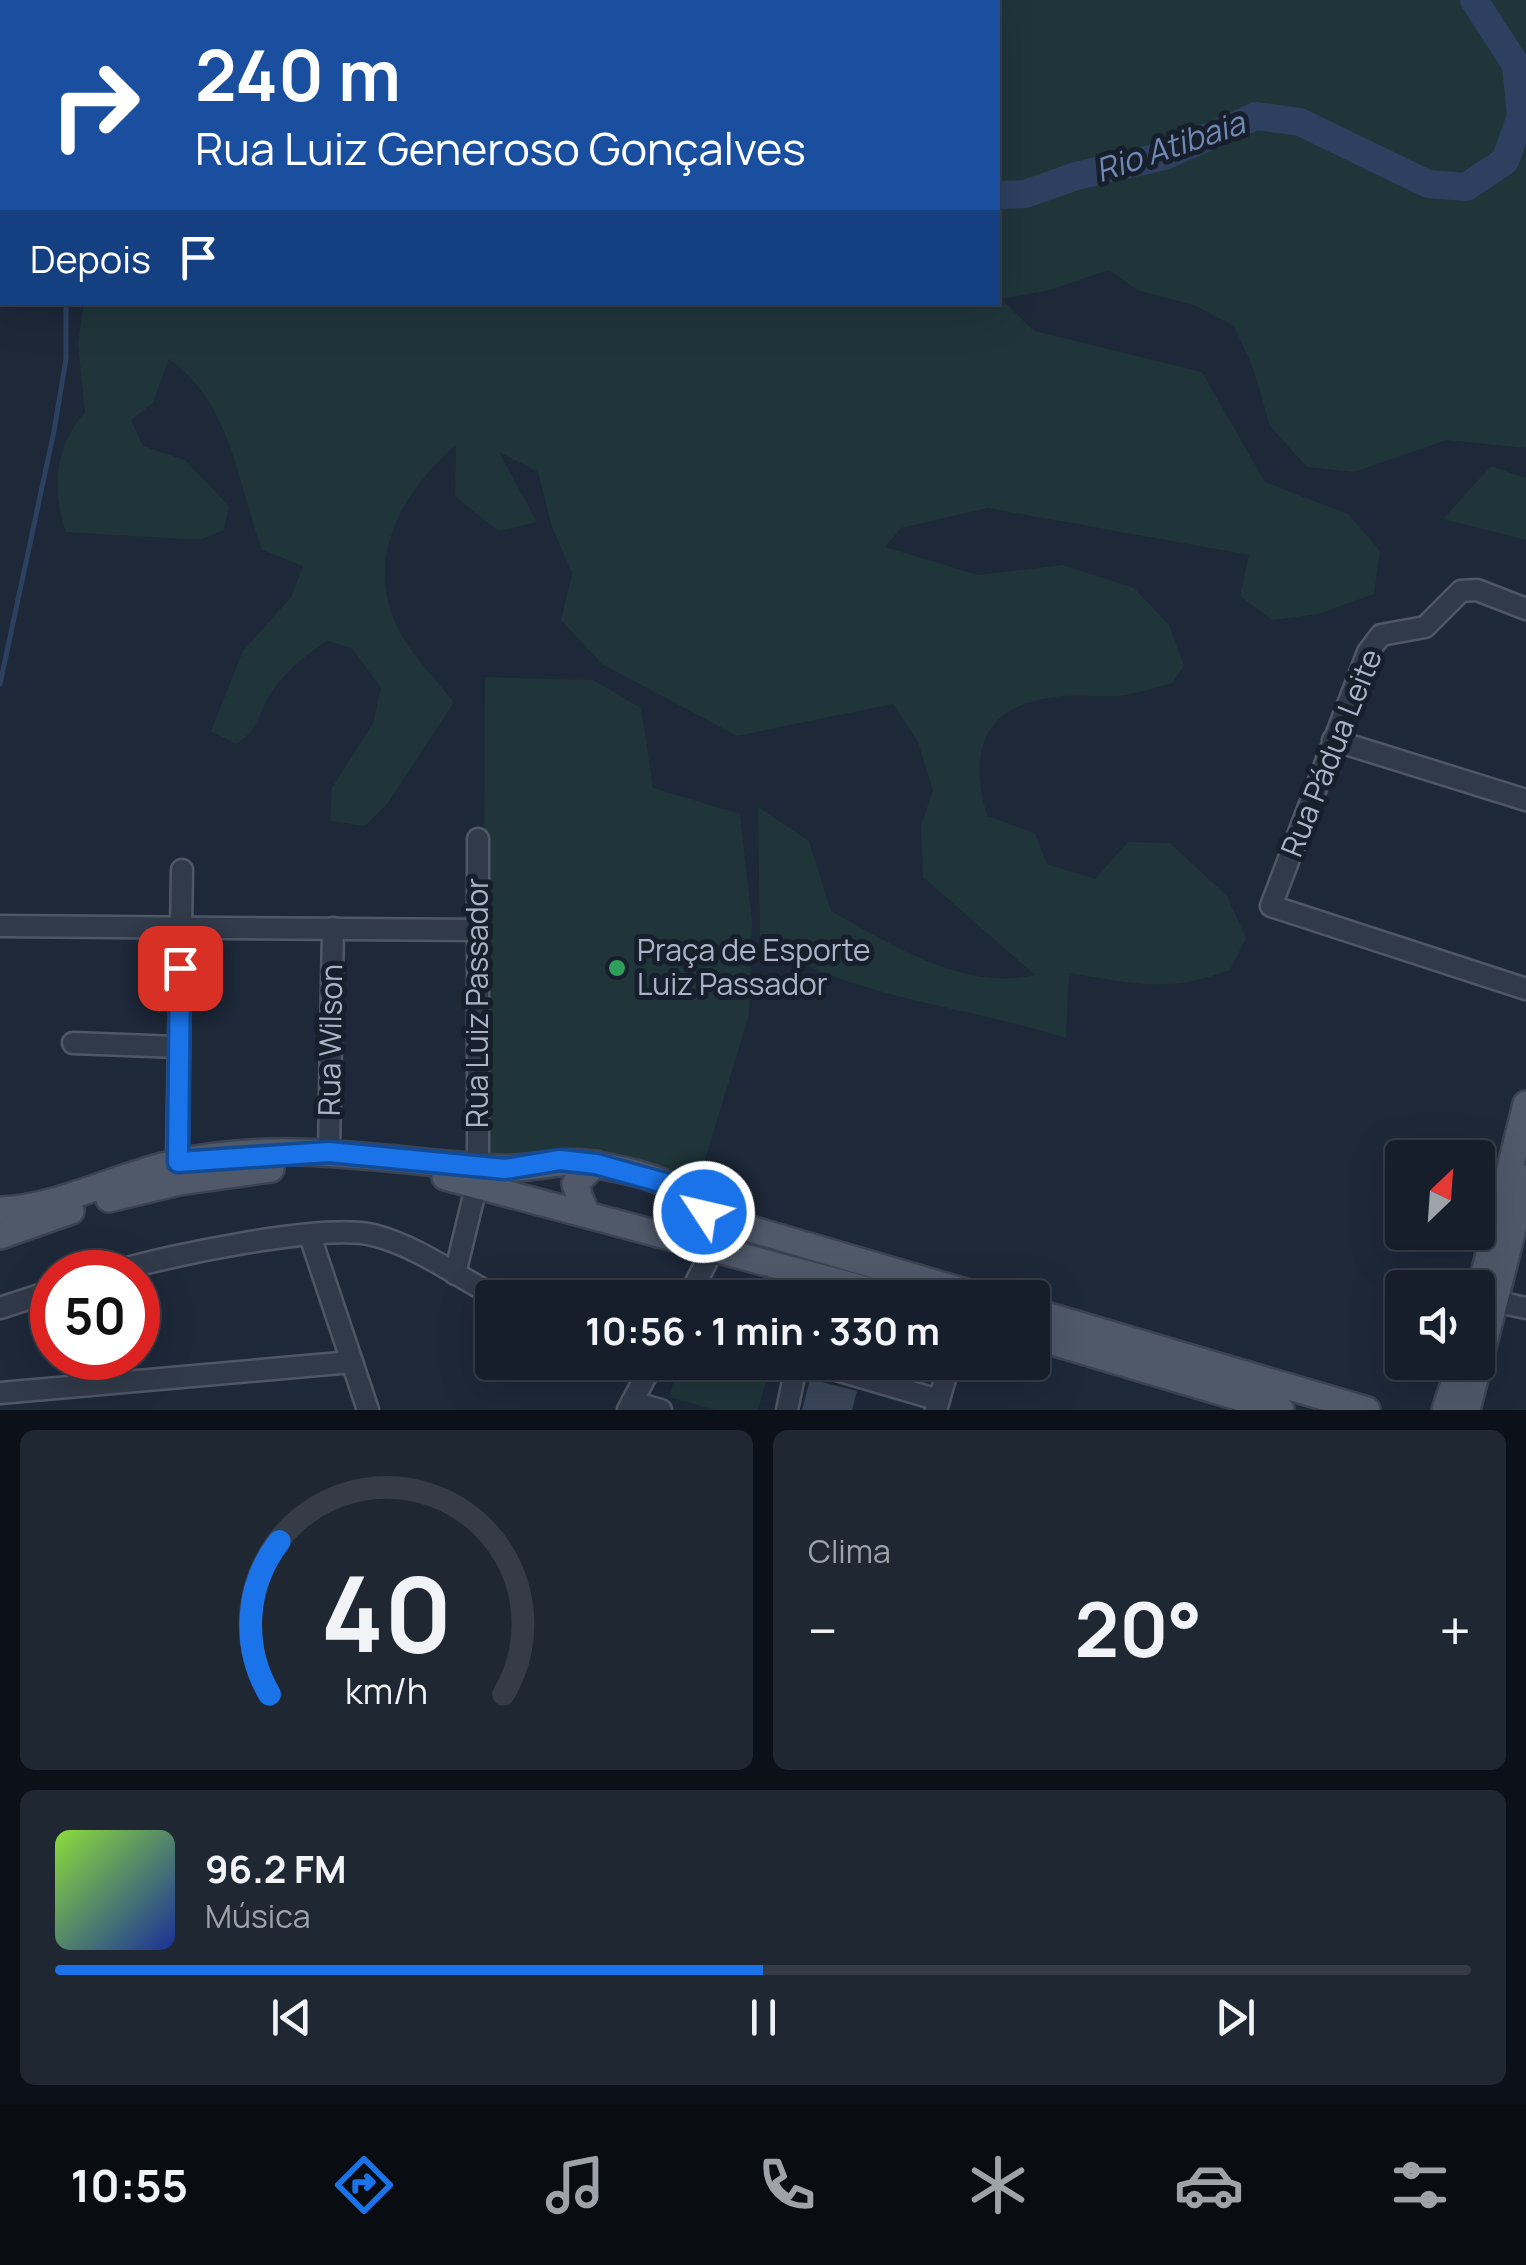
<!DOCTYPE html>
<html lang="pt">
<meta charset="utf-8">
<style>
body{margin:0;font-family:Manrope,sans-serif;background:#1f2733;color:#f1f3f6;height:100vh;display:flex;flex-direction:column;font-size:38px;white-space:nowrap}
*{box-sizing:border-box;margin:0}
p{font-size:32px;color:#9ea2a9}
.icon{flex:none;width:55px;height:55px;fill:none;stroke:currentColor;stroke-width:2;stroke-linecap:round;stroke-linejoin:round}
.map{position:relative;height:1410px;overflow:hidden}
.panel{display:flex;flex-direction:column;gap:20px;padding:20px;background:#0c1018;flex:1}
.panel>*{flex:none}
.guide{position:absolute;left:0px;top:0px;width:1000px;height:305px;box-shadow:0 10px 40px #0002,0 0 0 2px #353c47;background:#1a4fa0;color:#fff;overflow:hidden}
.needle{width:65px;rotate:25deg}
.controls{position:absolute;left:1385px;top:1140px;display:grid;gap:20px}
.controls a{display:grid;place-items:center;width:110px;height:110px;border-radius:10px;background:#161e2b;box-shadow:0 10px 40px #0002,0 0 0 2px #353c47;font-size:50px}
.speed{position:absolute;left:30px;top:1250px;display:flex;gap:20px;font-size:50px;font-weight:700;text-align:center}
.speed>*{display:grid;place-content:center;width:130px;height:130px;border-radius:50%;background:#161e2b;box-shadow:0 10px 40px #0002,0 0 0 2px #353c47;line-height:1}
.speed .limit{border:15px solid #d22;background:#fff;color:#111}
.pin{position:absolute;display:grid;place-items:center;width:85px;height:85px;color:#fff;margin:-42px;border-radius:20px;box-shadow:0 5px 15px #0006}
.me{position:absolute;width:110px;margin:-55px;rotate:305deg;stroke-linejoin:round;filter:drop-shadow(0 0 8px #0008)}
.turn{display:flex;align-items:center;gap:35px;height:210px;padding:0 30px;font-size:45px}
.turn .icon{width:130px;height:130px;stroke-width:2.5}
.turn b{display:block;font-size:70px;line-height:85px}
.then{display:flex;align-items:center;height:95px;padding:0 30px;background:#0003;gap:20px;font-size:38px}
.big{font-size:75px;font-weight:700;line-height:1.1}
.panel .widget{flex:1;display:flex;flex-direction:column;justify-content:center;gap:15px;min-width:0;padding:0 35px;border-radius:15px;background:#1f2733}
.panel .dial{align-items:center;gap:0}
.dial svg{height:260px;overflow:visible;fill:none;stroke:#353c47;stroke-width:7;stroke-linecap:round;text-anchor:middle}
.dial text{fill:#f1f3f6;stroke:none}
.song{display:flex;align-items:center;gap:30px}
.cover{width:120px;height:120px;border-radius:15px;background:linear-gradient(135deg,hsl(90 70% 55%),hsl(230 70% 35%))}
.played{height:10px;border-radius:5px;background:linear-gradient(90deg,#1a73e8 50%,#353c47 50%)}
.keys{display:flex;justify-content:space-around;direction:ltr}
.heat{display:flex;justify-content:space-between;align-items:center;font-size:55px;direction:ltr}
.panel .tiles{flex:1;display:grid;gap:20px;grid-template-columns:1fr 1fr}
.widget:last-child{grid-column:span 2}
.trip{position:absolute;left:475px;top:1280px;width:575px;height:100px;border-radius:10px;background:#161e2b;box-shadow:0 10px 40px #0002,0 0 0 2px #353c47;font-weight:700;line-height:100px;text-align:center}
.menu{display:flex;height:160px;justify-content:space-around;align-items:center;background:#090c11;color:#9ea2a9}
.menu .icon{width:70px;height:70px}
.menu .selected{color:#1a73e8}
.menu b{font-size:45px;color:#f1f3f6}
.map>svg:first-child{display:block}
</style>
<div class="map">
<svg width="1526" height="1410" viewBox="0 0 1526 1410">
<rect width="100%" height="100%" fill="#1d2839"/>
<g fill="#1f353a">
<polygon points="0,0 277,0 2,2 0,224"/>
<path d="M375,0h1151v448l-79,-8 -93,32 -47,-5 -37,-41 -17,-58 -19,-42 -38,-20 -59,-16 -28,-20 -59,20 -49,9 33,32 168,41 63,110 83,32 32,37 -6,43 -55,20 -47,6 -32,-24 9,-41 -261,-47 -87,20 -16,19 93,28 85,-10 71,23 35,37 15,41 -12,17c-15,4 -31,9 -46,12 -21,3 -43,-1 -63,1 -79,7 -95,51 -76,120l48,17 12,31 48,15 33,-37 42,1 57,53 19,42 -16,32c-63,24 -98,13 -161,3l-3,65c-100,-32 -216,-40 -306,-97l-2,-134 51,34 22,70c60,33 133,81 204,64l-112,-98 -2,-52 12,-34 -15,-49 -25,-38 -156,32 -135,-72 -41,-44 11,-47 -20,-46 -14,-55 -39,-20 38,70 -39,9 -43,-35 1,-51c-53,46 -93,113 -58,183 13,27 37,51 56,74l-66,101 -23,23 -35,-5 2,-33 41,-65 8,-35 -29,-40 -25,-7c-23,15 -44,32 -59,57 -11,20 -11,33 -32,46l-25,-13 32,-80 48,-54 12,-31 -41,-16c-25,-68 -30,-146 -93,-191l-16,44 -22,17 12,26 42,14 44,46 -5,24 -24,10 -134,-8c-15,-43 -11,-86 19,-120l-7,-69 6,-40 914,-1v-300z"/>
<polygon points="1491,466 1526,478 1526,540 1443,519"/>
<polygon points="485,677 593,680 641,708 653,788 740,814 752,921 749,1015 694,1196 671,1176 482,1162"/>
<polygon points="679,1363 770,1362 771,1363 758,1410 715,1410 669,1397"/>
</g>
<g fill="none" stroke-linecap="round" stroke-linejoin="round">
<polyline stroke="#2d4060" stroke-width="5" points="0,684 54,431 66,359 66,302"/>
<g stroke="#2d4060" stroke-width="28">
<polyline points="998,195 1025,194 1076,176 1164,156 1256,116 1300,122 1428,184 1466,187 1505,161 1521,116 1516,65 1474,0"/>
<polyline points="0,257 2,257"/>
</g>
</g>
<polygon fill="#394559" points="810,1379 857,1391 852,1410 802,1410"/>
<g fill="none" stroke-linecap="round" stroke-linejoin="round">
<defs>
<g id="minor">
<polyline points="1526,609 1477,590 1461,591 1425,627 1381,635 1368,652 1271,906 1526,989"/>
<polyline points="1333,740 1526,800"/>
<polyline points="478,839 478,1166"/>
<polyline points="0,926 476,930"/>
<polyline points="73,1043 178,1047"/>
<polyline points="329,1152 333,928"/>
<polyline points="177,1162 182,870"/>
<polyline points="310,1236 368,1410"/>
<path d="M114,1272c51,-16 210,-49 259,-37 44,11 86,42 125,63"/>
<polyline points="455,1274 477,1183"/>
<polyline points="688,1298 714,1247"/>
<polyline points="1484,1299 1526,1308"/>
<polyline points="0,1308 52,1291"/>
<polyline points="620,1362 646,1376"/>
<polyline points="809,1362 939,1400"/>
<polyline points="0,1393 352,1362"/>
<polyline points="632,1402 661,1410"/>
<polyline points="628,1410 653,1362"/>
<polyline points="787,1410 797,1362"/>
<polyline points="936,1410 950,1362"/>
</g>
<g id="major">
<polyline points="445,1177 898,1298"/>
<polyline points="109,1199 179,1182 271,1169"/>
<path d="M0,1210c59,-2 118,-35 175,-47 109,-25 217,-1 325,5 34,2 63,-11 98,-3 21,4 53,10 72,21 20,13 36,27 57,36l259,76"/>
<polyline points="585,1211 575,1184 596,1164"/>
<polyline points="0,1236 71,1211"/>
<polyline points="1478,1298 1526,1104"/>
<polyline points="1032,1311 1367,1410"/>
<polyline points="1032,1336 1281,1410"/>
<polyline points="1445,1410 1461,1362"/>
<polyline points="1467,1410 1526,1178"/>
</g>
</defs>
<use href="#minor" stroke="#4f5767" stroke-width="25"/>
<use href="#major" stroke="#3b4352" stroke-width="30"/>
<use href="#minor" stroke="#313a49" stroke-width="20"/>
<use href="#major" stroke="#4f596a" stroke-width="25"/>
</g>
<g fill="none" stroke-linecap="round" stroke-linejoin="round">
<defs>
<polyline id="route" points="180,968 178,1162 329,1152 505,1169 560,1160 596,1164 668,1184 704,1212"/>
</defs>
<use href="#route" stroke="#114b97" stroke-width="25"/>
<use href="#route" stroke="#1a73e8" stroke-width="18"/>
</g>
<circle fill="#2e9e5b" stroke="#171f2d" stroke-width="4" cx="617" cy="968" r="10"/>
<g text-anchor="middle" stroke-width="10" stroke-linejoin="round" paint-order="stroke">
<g font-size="30" fill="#abb4c6" stroke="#171f2d">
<text transform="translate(1332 753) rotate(-68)" y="10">Rua Pádua Leite</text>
<text transform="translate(478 1003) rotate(-90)" y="10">Rua Luiz Passador</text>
<text transform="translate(331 1040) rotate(-89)" y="10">Rua Wilson</text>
</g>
<g font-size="30" fill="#abb4c6" stroke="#171f2d" text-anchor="start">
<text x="637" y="961">Praça de Esporte<tspan x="637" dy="34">Luiz Passador</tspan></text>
</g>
<g font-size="32" font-style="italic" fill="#7089b2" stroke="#171f2d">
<text transform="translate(1170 147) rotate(-19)" y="11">Rio Atibaia</text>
</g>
</g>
</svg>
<div class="controls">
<a><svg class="needle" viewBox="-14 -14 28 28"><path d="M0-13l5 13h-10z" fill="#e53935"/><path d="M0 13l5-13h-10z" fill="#9ea2a9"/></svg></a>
<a><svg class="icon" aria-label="sound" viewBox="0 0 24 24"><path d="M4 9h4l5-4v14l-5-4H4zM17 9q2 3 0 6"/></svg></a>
</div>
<div class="speed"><div class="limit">50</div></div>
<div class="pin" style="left:180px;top:968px;background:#d93025"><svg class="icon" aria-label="arrive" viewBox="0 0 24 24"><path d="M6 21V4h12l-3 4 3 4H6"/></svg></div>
<svg class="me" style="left:704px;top:1212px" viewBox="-20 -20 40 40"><circle r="17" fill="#1a73e8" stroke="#fff" stroke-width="3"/><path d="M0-11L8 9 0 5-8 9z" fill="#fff"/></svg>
<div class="trip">10:56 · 1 min · 330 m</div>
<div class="guide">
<div class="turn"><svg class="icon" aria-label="right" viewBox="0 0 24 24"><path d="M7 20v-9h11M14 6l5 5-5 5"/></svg><div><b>240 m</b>Rua Luiz Generoso Gonçalves</div></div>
<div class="then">Depois<svg class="icon" aria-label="arrive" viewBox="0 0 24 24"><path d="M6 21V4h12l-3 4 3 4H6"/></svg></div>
</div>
</div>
<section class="panel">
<div class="tiles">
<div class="widget dial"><svg viewBox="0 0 100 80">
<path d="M14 69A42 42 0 1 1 86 69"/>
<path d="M14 69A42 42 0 0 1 17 22" stroke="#1a73e8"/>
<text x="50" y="56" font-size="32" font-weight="700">40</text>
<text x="50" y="72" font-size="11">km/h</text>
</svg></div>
<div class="widget"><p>Clima</p>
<div class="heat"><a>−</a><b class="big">20°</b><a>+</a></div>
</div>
<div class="widget">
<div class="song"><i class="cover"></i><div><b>96.2 FM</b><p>Música</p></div></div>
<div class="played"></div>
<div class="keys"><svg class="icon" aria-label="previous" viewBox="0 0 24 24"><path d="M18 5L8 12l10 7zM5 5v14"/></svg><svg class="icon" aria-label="pause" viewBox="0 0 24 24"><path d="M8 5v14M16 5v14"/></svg><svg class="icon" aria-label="next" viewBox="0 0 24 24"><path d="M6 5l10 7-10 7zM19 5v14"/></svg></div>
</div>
</div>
</section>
<nav class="menu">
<b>10:55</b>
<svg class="icon selected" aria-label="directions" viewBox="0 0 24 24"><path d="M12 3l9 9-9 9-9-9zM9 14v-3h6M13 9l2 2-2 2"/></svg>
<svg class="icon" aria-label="music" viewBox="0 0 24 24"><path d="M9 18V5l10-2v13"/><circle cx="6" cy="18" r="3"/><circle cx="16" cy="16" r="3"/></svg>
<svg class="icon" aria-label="phone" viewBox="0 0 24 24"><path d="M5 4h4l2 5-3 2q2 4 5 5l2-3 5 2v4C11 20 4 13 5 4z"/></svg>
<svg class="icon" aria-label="climate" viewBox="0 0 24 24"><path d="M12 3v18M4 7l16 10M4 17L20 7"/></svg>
<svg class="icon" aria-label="car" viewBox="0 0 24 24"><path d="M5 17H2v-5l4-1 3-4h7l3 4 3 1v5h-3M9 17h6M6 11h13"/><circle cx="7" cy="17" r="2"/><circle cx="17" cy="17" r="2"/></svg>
<svg class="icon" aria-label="filters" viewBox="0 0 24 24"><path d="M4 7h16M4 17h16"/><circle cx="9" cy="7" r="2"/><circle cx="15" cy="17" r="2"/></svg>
</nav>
